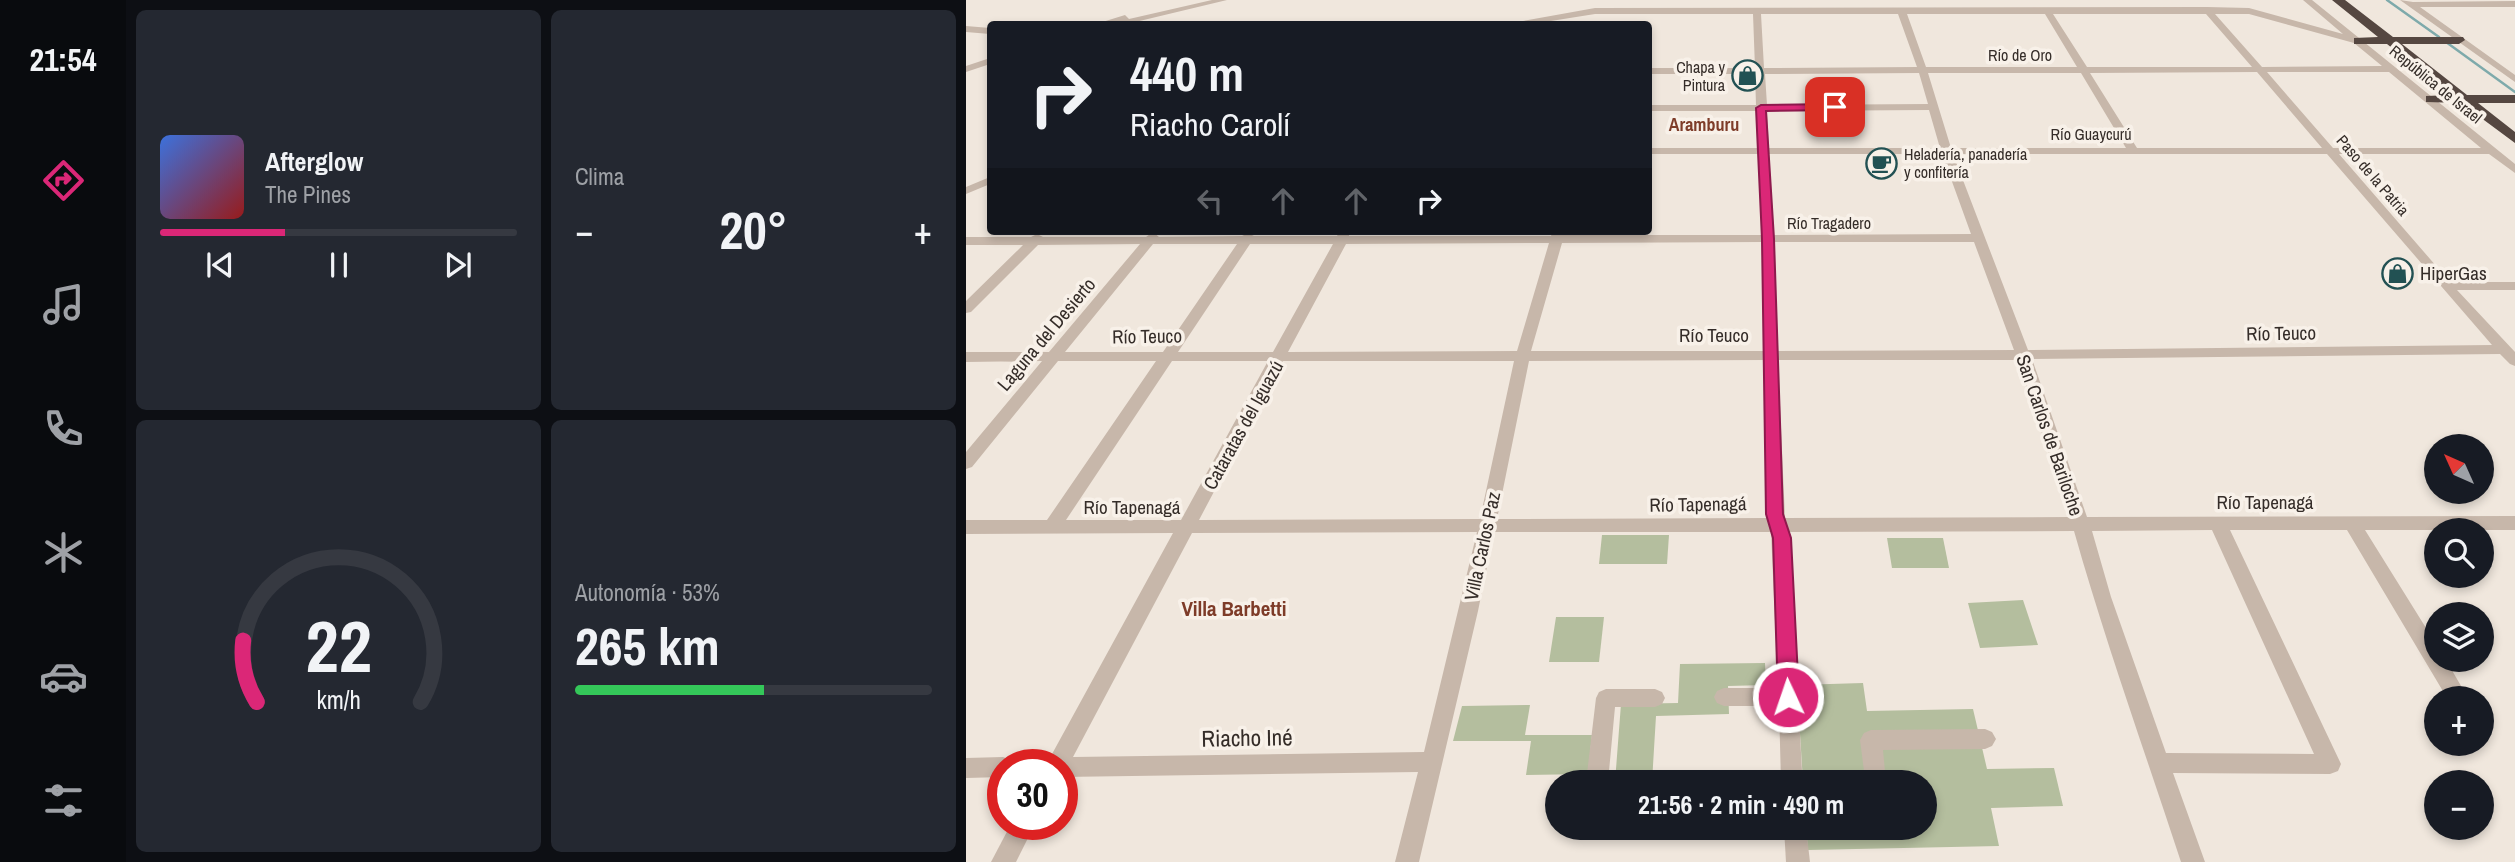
<!DOCTYPE html>
<html lang="es">
<meta charset="utf-8">
<style>
body{margin:0;font-family:"Archivo Narrow",sans-serif;background:#242831;color:#f1f3f6;height:100vh;display:flex;flex-direction:column;font-size:26px;white-space:nowrap}
*{box-sizing:border-box;margin:0}
p{font-size:23px;color:#9ea1a6}
.icon{flex:none;width:38px;height:38px;fill:none;stroke:currentColor;stroke-width:2;stroke-linecap:round;stroke-linejoin:round}
.map{position:relative;flex:1;overflow:hidden}
.drawer{display:flex;flex-direction:column;gap:10px;padding:10px;background:#0d0f14;width:840px}
.drawer>*{flex:none}
.hud{position:absolute;left:21px;top:21px;width:665px;height:214px;border-radius:7px;box-shadow:0 4px 10px #0003;background:#171b24;color:#f1f3f6;overflow:hidden}
.needle{width:46px;rotate:315deg}
.controls{position:absolute;left:1458px;top:434px;display:grid;gap:14px}
.controls a{display:grid;place-items:center;width:70px;height:70px;border-radius:50%;background:#171b24;box-shadow:0 4px 10px #0003;font-size:35px}
.speed{position:absolute;left:21px;top:749px;display:flex;gap:14px;font-size:35px;font-weight:700;text-align:center}
.speed>*{display:grid;place-content:center;width:91px;height:91px;border-radius:50%;background:#171b24;box-shadow:0 4px 10px #0003;line-height:1}
.speed .limit{border:10px solid #d22;background:#fff;color:#111}
.pin{position:absolute;display:grid;place-items:center;width:60px;height:60px;color:#fff;margin:-30px;border-radius:14px;box-shadow:0 4px 10px #0006}
.me{position:absolute;width:77px;margin:-38px;rotate:357deg;stroke-linejoin:round;filter:drop-shadow(0 0 5px #0008)}
.turn{display:flex;align-items:center;gap:24px;height:147px;padding:0 28px;font-size:32px}
.turn .icon{width:91px;height:91px;stroke-width:2.5}
.turn b{display:block;font-size:49px;line-height:60px}
.lanes{display:flex;align-items:center;height:66px;padding:0 28px;background:#0003;justify-content:center;gap:35px;direction:ltr}
.lanes .off{opacity:.35}
.big{font-size:52px;font-weight:700;line-height:1.1}
.drawer .card{flex:1;display:flex;flex-direction:column;justify-content:center;gap:10px;min-width:0;padding:0 24px;border-radius:10px;background:#242831}
.drawer .dial{align-items:center;gap:0}
.dial svg{height:182px;overflow:visible;fill:none;stroke:#363941;stroke-width:7;stroke-linecap:round;text-anchor:middle}
.dial text{fill:#f1f3f6;stroke:none}
.song{display:flex;align-items:center;gap:21px}
.cover{width:84px;height:84px;border-radius:10px;background:linear-gradient(135deg,hsl(220 70% 55%),hsl(0 70% 35%))}
.played{height:7px;border-radius:4px;background:linear-gradient(90deg,#db2777 35%,#363941 35%)}
.keys{display:flex;justify-content:space-around;direction:ltr}
.heat{display:flex;justify-content:space-between;align-items:center;font-size:38px;direction:ltr}
.charge{height:10px;border-radius:5px;background:linear-gradient(90deg,#34c759 53%,#363941 0)}
.drawer .tiles{flex:1;display:grid;gap:10px;grid-template-columns:repeat(2,1fr)}
.trip{position:absolute;left:579px;top:770px;width:392px;height:70px;border-radius:35px;background:#171b24;box-shadow:0 4px 10px #0003;font-weight:700;line-height:70px;text-align:center}
main{display:flex;flex:1;min-height:0}
.menu{display:flex;flex-direction:column;width:126px;justify-content:space-around;align-items:center;background:#090b0e;color:#9ea1a6}
.menu .icon{width:49px;height:49px}
.menu .active{color:#db2777}
.menu b{font-size:32px;color:#f1f3f6}
.map>svg:first-child{display:block}
</style>
<main>
<nav class="menu">
<b>21:54</b>
<svg class="icon active" aria-label="directions" viewBox="0 0 24 24"><path d="M12 3l9 9-9 9-9-9zM9 14v-3h6M13 9l2 2-2 2"/></svg>
<svg class="icon" aria-label="music" viewBox="0 0 24 24"><path d="M9 18V5l10-2v13"/><circle cx="6" cy="18" r="3"/><circle cx="16" cy="16" r="3"/></svg>
<svg class="icon" aria-label="phone" viewBox="0 0 24 24"><path d="M5 4h4l2 5-3 2q2 4 5 5l2-3 5 2v4C11 20 4 13 5 4z"/></svg>
<svg class="icon" aria-label="climate" viewBox="0 0 24 24"><path d="M12 3v18M4 7l16 10M4 17L20 7"/></svg>
<svg class="icon" aria-label="car" viewBox="0 0 24 24"><path d="M5 17H2v-5l4-1 3-4h7l3 4 3 1v5h-3M9 17h6M6 11h13"/><circle cx="7" cy="17" r="2"/><circle cx="17" cy="17" r="2"/></svg>
<svg class="icon" aria-label="filters" viewBox="0 0 24 24"><path d="M4 7h16M4 17h16"/><circle cx="9" cy="7" r="2"/><circle cx="15" cy="17" r="2"/></svg>
</nav>
<section class="drawer">
<div class="tiles">
<div class="card">
<div class="song"><i class="cover"></i><div><b>Afterglow</b><p>The Pines</p></div></div>
<div class="played"></div>
<div class="keys"><svg class="icon" aria-label="previous" viewBox="0 0 24 24"><path d="M18 5L8 12l10 7zM5 5v14"/></svg><svg class="icon" aria-label="pause" viewBox="0 0 24 24"><path d="M8 5v14M16 5v14"/></svg><svg class="icon" aria-label="next" viewBox="0 0 24 24"><path d="M6 5l10 7-10 7zM19 5v14"/></svg></div>
</div>
<div class="card"><p>Clima</p>
<div class="heat"><a>−</a><b class="big">20°</b><a>+</a></div>
</div>
<div class="card dial"><svg viewBox="0 0 100 80">
<path d="M14 69A42 42 0 1 1 86 69"/>
<path d="M14 69A42 42 0 0 1 8 42" stroke="#db2777"/>
<text x="50" y="56" font-size="32" font-weight="700">22</text>
<text x="50" y="72" font-size="11">km/h</text>
</svg></div>
<div class="card"><p>Autonomía · 53%</p><b class="big">265 km</b><div class="charge"></div></div>
</div>
</section>
<div class="map">
<svg width="1549" height="862" viewBox="0 0 1549 862">
<rect width="100%" height="100%" fill="#f0e7dd"/>
<g fill="#b4be9e">
<polygon points="636,535 703,535 701,564 633,564"/>
<polygon points="921,538 977,538 983,568 926,568"/>
<polygon points="1057,600 1072,645 1014,648 1002,603"/>
<polygon points="590,617 638,617 633,662 583,662"/>
<polygon points="799,663 800,685 762,686 763,714 690,716 686,782 649,782 655,704 712,703 714,664"/>
<polygon points="897,683 901,711 1007,709 1021,769 1088,768 1097,806 1025,808 1033,846 842,850 840,828 959,828 959,782 837,782 831,685"/>
<polygon points="564,705 559,735 626,735 622,774 560,775 565,741 487,741 496,706"/>
<polygon points="645,828 788,828 788,830 644,833"/>
</g>
<g fill="none" stroke-linecap="round" stroke-linejoin="round">
<g stroke="#7eaaab" stroke-width="2.5">
<polyline points="1421,0 1473,37"/>
<polyline points="1480,42 1549,92"/>
</g>
<g fill="#c7b7aa" fill-rule="evenodd">
<polygon points="246,0 261,0 161,24 130,24 159,15 163,19"/>
<path d="M1337,0h9l203,164v9l-26,-19h-150l111,128h65v8h-58l58,62v14l-5,-2 -10,-10 -468,5 55,158 428,-1v14h-150l71,114v16h10l22,38h-21l-100,-168h-117l111,234 -3,7 -8,3 -157,-1 32,89h-24c-36,-110 -75,-218 -107,-331l-285,1 13,239h62l-4,-31 4,-7 7,-3 114,-1 7,3 4,7 -4,7 -7,3 -102,1 3,32h-105l-2,-76h-55l-7,-3 -3,-6 3,-6 7,-3h54l-7,-156h-277l-16,79 -59,251h-24l23,-90 -356,5v-12h-16l127,-232 -207,1v-14h81l109,-159h-98l-86,106 -6,2v-17l76,-91 -76,1v-10h83l91,-108 -102,1 -67,67 -5,1v-12l57,-56h-57v-8h65l6,-3 6,3h103l7,-5 6,5 83,-1 6,-3 6,3h83l3,-5h10l-1,5h202l2,-5h12l-1,4h198l-4,-81h-110v-6h110l-1,-37h-109v-6h108l-1,-31h-107v-6h107l-2,-54h-158l-63,10h-16l1,-2 78,-14 612,-1 42,1 94,26zM795,14h137l19,53 -153,1zM941,14h138l32,53h-151zM1087,14h153l46,53h-165zM1249,14h34l105,29 28,23 -120,1zM1291,72l65,76h-185l-47,-75zM1301,72h122l92,76h-148zM953,73l9,31 -161,1 -2,-31zM962,73h153l45,75h-175zM963,110l11,38h-171l-2,-37zM803,154h173l29,80 -197,1zM987,154h374l165,191 -464,5zM796,242l2,109h-233l31,-108zM808,242h200l40,108 -236,1zM583,243l-32,108 -229,1 58,-108zM187,244h84l-74,108h-98zM284,244h83l-60,108h-95zM798,360l4,158 -271,1 32,-158zM812,360h239l53,157 -285,1zM206,361h96l-87,159h-115zM317,361h231l-34,158 -281,1zM1246,530l102,224 -148,-1 -55,-156 -19,-66zM511,532l-53,220 -351,5 119,-224z"/>
<polygon points="1434,0 1447,2 1549,1 1549,7 1454,7 1549,75 1549,82"/>
<polygon points="0,26 24,28 24,34 0,32"/>
<polygon points="24,58 24,64 0,72 0,66"/>
<polygon points="24,177 24,184 0,194 0,187"/>
<polygon points="640,689 689,689 696,692 699,698 696,704 689,707 649,707 642,782 620,782 630,698 633,692"/>
<polygon points="37,757 45,760 47,765 37,765 37,777 0,778 0,758"/>
<polygon points="45,824 69,824 50,862 25,862"/>
<polygon points="818,828 840,828 844,862 820,862"/>
</g>
<polygon fill="#554741" fill-rule="evenodd" points="1366,0 1379,0 1427,37 1497,37 1499,40 1493,44 1436,44 1501,95 1549,95 1549,103 1512,103 1549,132 1549,143 1495,103 1460,102 1460,96 1485,95 1421,44 1388,44 1388,38 1412,37"/>
</g>
<polygon fill="#db2777" stroke="#8e194d" stroke-width="2" points="869,104 874,107 872,110 800,111 808,239 817,514 825,538 833,697 830,704 822,706 815,704 812,697 807,538 800,514 796,239 790,108 795,105"/>
<defs>
<symbol id="shop-ring" viewBox="-11 -11 22 22"><circle r="9.5" fill="#f8f1e9" stroke="#225153" stroke-width="1.5"/><path d="M-5-2.5h2.3a2.7 3.5 0 0 1 5.4 0H5L5.5 6h-11ZM-1.5-2.5h3a1.5 2.3 0 0 0-3 0Z" fill="#225153"/></symbol>
<symbol id="cafe-ring" viewBox="-11 -11 22 22"><circle r="9.5" fill="#f8f1e9" stroke="#225153" stroke-width="1.5"/><path d="M-5.5-4.5H6V0H3Q3 3.5 0 3.5H-2.5Q-5.5 3.5-5.5 0ZM3-3.2v2h1.7v-2ZM-6 4.5H4V6H-6Z" fill="#225153"/></symbol>
</defs>
<g fill-rule="evenodd">
<use href="#shop-ring" x="764" y="58" width="35" height="35"/>
<use href="#cafe-ring" x="898" y="146" width="35" height="35"/>
<use href="#shop-ring" x="1414" y="256" width="35" height="35"/>
</g>
<g text-anchor="middle" stroke-width="7" stroke-linejoin="round" paint-order="stroke">
<g font-size="16" fill="#352d29" stroke="#f8f1e9">
<text x="1054" y="61">Río de Oro</text>
<text transform="translate(1470 84) rotate(39)" y="6">República de Israel</text>
<text x="1125" y="140">Río Guaycurú</text>
<text transform="translate(1407 175) rotate(49)" y="6">Paso de la Patria</text>
<text x="863" y="229">Río Tragadero</text>
</g>
<g font-size="16" fill="#352d29" stroke="#f8f1e9" text-anchor="end">
<text x="759" y="73">Chapa y<tspan x="759" dy="18">Pintura</tspan></text>
<text x="938" y="160" text-anchor="start">Heladería, panadería<tspan x="938" dy="18">y confitería</tspan></text>
</g>
<g font-size="18" font-weight="bold" fill="#7e3c29" stroke="#f8f1e9">
<text x="738" y="131">Aramburu</text>
</g>
<g font-size="19" fill="#352d29" stroke="#f8f1e9" text-anchor="start">
<text x="1454" y="280">HiperGas</text>
</g>
<g font-size="19" fill="#352d29" stroke="#f8f1e9">
<text transform="translate(1315 333) rotate(-1)" y="7">Río Teuco</text>
<text transform="translate(80 334) rotate(-50)" y="7">Laguna del Desierto</text>
<text x="748" y="342">Río Teuco</text>
<text transform="translate(181 336) rotate(-1)" y="7">Río Teuco</text>
<text transform="translate(277 425) rotate(-61)" y="7">Cataratas del Iguazú</text>
<text transform="translate(1084 435) rotate(71)" y="7">San Carlos de Bariloche</text>
<text x="1299" y="509">Río Tapenagá</text>
<text transform="translate(732 504) rotate(-1)" y="7">Río Tapenagá</text>
<text x="166" y="514">Río Tapenagá</text>
<text transform="translate(516 546) rotate(-78)" y="7">Villa Carlos Paz</text>
</g>
<g font-size="21" font-weight="bold" fill="#7e3c29" stroke="#f8f1e9">
<text x="268" y="616">Villa Barbetti</text>
</g>
<g font-size="23" fill="#352d29" stroke="#f8f1e9">
<text transform="translate(281 738) rotate(-1)" y="8">Riacho Iné</text>
</g>
</g>
</svg>
<div class="controls">
<a><svg class="needle" viewBox="-14 -14 28 28"><path d="M0-13l5 13h-10z" fill="#e53935"/><path d="M0 13l5-13h-10z" fill="#9ea1a6"/></svg></a>
<a><svg class="icon" aria-label="search" viewBox="0 0 24 24"><circle cx="10" cy="10" r="6"/><path d="M15 15l6 6"/></svg></a>
<a><svg class="icon" aria-label="layers" viewBox="0 0 24 24"><path d="M12 4l9 5-9 5-9-5zM3 14l9 5 9-5"/></svg></a>
<a>+</a>
<a>−</a>
</div>
<div class="speed"><div class="limit">30</div></div>
<div class="pin" style="left:869px;top:107px;background:#d93025"><svg class="icon" aria-label="arrive" viewBox="0 0 24 24"><path d="M6 21V4h12l-3 4 3 4H6"/></svg></div>
<svg class="me" style="left:822px;top:697px" viewBox="-20 -20 40 40"><circle r="17" fill="#db2777" stroke="#fff" stroke-width="3"/><path d="M0-11L8 9 0 5-8 9z" fill="#fff"/></svg>
<div class="trip">21:56 · 2 min · 490 m</div>
<div class="hud">
<div class="turn"><svg class="icon" aria-label="right" viewBox="0 0 24 24"><path d="M7 20v-9h11M14 6l5 5-5 5"/></svg><div><b>440 m</b>Riacho Carolí</div></div>
<div class="lanes"><svg class="icon off" aria-label="left" viewBox="0 0 24 24"><path d="M17 20v-9H6M10 6l-5 5 5 5"/></svg><svg class="icon off" aria-label="ahead" viewBox="0 0 24 24"><path d="M12 20V5M6 11l6-6 6 6"/></svg><svg class="icon off" aria-label="ahead" viewBox="0 0 24 24"><path d="M12 20V5M6 11l6-6 6 6"/></svg><svg class="icon" aria-label="right" viewBox="0 0 24 24"><path d="M7 20v-9h11M14 6l5 5-5 5"/></svg></div>
</div>
</div>
</main>
